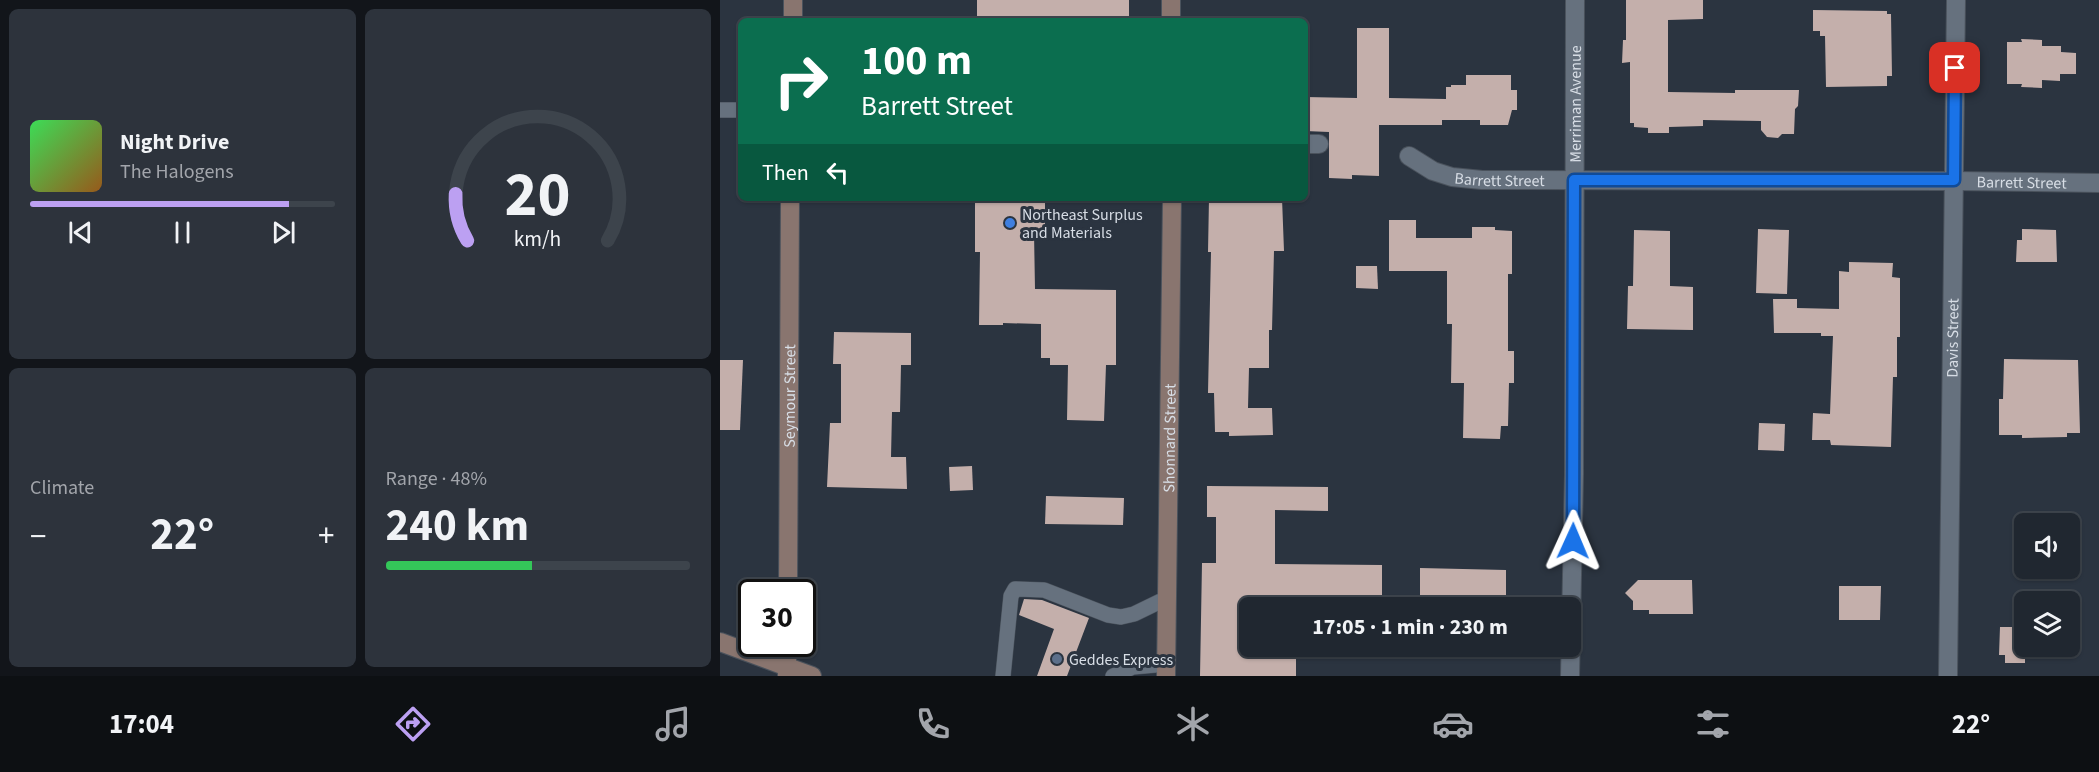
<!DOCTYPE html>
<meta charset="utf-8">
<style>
body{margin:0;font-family:"Source Sans 3",sans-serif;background:#2d333c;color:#f1f3f6;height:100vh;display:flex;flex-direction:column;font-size:22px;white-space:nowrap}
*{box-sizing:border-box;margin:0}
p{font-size:20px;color:#a2a5ab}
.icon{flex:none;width:33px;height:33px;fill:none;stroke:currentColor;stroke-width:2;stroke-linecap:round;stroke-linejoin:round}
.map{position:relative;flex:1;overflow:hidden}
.drawer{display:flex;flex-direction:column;gap:9px;padding:9px;background:#12151a;width:720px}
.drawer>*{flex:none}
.top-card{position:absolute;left:18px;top:18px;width:570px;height:183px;border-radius:9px;box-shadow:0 2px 4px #0004,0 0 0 2px #3d444c;background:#0b6e4f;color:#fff;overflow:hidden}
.buttons{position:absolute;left:1294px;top:513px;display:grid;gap:12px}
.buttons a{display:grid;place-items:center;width:66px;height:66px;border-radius:9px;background:#202730;box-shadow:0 2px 4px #0004,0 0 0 2px #3d444c;font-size:30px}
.speed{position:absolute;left:18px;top:579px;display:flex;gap:12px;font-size:30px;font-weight:700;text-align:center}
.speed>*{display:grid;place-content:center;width:78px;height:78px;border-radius:50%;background:#202730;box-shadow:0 2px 4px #0004,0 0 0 2px #3d444c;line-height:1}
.speed .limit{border:3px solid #111;border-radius:9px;background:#fff;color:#111}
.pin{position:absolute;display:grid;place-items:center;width:51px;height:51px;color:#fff;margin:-26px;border-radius:12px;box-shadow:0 3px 9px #0006}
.me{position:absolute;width:66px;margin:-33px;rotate:1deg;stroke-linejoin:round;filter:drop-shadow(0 0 4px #0008)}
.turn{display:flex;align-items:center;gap:21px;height:126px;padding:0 24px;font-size:27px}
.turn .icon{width:78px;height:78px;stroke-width:2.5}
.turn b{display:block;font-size:42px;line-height:51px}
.then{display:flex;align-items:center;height:57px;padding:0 24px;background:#0003;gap:12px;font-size:22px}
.big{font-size:45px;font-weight:700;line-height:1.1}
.drawer .tile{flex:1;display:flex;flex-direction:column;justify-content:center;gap:9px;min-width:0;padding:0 21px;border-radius:9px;background:#2d333c}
.drawer .dial{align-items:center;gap:0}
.dial svg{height:156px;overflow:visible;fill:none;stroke:#3d444c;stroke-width:7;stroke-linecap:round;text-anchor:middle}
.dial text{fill:#f1f3f6;stroke:none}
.song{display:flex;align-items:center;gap:18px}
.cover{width:72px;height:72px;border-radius:9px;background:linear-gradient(135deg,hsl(130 70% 55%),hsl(30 70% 35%))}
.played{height:6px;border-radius:3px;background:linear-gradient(90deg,#bca0f2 85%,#3d444c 85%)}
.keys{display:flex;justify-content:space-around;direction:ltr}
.heat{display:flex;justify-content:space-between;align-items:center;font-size:33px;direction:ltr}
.charge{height:9px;border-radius:4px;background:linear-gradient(90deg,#34c759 48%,#3d444c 0)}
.drawer .tiles{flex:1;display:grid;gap:9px;grid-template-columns:repeat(2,1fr)}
.trip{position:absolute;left:519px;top:597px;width:342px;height:60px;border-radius:9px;background:#202730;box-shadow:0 2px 4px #0004,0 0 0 2px #3d444c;font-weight:700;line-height:60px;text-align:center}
.menu{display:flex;height:96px;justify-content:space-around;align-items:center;background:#0d1013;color:#a2a5ab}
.menu .icon{width:42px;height:42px}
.menu .on{color:#bca0f2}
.menu b{font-size:27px;color:#f1f3f6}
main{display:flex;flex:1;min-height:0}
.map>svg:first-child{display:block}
</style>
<main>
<section class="drawer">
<div class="tiles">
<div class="tile">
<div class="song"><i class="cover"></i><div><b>Night Drive</b><p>The Halogens</p></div></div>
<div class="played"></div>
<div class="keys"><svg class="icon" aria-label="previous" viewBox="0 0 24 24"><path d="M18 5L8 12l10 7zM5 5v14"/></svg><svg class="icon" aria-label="pause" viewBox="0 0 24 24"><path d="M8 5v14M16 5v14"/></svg><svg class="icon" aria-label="next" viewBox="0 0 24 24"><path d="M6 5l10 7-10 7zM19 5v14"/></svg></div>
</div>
<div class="tile dial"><svg viewBox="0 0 100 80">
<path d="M14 69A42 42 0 1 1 86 69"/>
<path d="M14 69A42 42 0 0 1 8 45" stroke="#bca0f2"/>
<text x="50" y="56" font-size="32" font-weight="700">20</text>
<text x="50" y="72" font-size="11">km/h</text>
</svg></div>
<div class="tile"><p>Climate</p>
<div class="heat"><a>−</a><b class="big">22°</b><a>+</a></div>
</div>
<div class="tile"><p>Range · 48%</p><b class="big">240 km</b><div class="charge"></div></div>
</div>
</section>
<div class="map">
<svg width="1379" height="676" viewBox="0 0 1379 676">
<rect width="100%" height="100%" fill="#2b3440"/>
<g fill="#c4afab">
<rect x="257" y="0" width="152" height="21"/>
<polygon points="906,0 983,0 983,19 948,20 948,92 1015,93 1015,90 1079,90 1078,106 1075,109 1074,134 1062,134 1058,138 1047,137 1041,130 1041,121 983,120 983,126 949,127 949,133 928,133 928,128 914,127 914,123 910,123 910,62 902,63 903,40 906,40"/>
<polygon points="1093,10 1167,11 1167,14 1171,14 1172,76 1167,76 1167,86 1106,87 1105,36 1100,36 1100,31 1093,31"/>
<polygon points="637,28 669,28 669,98 726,99 726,87 731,87 731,85 746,85 746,75 791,75 791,90 797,90 797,110 792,110 788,125 760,125 760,120 722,120 722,125 659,125 659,176 632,175 632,179 609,178 609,132 585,131 585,97 637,98"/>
<polygon points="1301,39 1322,40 1322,46 1341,46 1341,52 1356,53 1356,74 1340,74 1340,81 1322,80 1322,88 1301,87 1302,84 1287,84 1287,42 1302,42"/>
<polygon points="255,198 325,198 325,232 314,232 315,289 396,290 396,365 386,365 384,421 347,420 348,365 330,365 330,358 321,358 321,324 283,323 283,325 259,325 260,252 255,252"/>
<polygon points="489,198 562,198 564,251 554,251 552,330 549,330 549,368 529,368 528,408 552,408 553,435 509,436 509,432 495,432 494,393 488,393 491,252 488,252"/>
<polygon points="669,220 696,220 696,238 752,238 752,227 775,227 775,230 792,231 792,274 788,274 788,351 794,351 794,383 789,383 788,426 781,426 780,439 743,438 744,383 731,383 732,324 727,324 727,271 669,271"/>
<polygon points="1038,229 1069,230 1067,294 1036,293"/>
<polygon points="1302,229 1336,230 1337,262 1296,262 1297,240 1302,240"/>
<polygon points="914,230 950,231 950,286 973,287 973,330 907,329 908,286 913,286"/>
<polygon points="1129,262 1173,263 1172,277 1180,278 1180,337 1177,337 1177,377 1173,377 1171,447 1111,445 1110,440 1092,440 1093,413 1110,414 1113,336 1101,336 1101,333 1054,333 1053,299 1077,299 1077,308 1119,309 1119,271 1129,272"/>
<polygon points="636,266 657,266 658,289 636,288"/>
<polygon points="114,332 191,333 191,365 181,365 180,412 172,412 171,457 186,457 187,489 107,487 110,423 121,423 121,364 113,364"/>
<polygon points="1284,359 1358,360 1360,433 1347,433 1347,437 1302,438 1302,435 1279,435 1279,399 1283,399"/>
<polygon points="0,360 23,360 20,430 0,430"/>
<polygon points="1039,423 1065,424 1064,451 1038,450"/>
<polygon points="252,466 253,490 230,491 229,467"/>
<polygon points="487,486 608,487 608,511 555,510 555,564 662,565 662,602 530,601 530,646 576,646 576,676 480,676 482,563 496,563 496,517 487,517"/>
<polygon points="326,496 404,498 403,525 325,524"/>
<polygon points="700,568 786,570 786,606 700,606"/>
<polygon points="918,580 972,580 973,614 929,614 929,610 913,610 913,601 905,593"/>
<polygon points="1119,586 1161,586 1160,620 1119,620"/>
<polygon points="304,599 322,600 369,618 347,676 317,676 334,629 299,615"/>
<polygon points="1280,627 1302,627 1302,630 1305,630 1305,663 1285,663 1285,655 1279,655"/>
</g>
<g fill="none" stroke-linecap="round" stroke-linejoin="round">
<defs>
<g id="lane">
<polyline points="0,110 21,110"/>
<polyline points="283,676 291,596 295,589 324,590 388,615 401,617 414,614 447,598"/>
<polyline points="393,676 413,667 447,664"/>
</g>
<g id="street">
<polyline points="585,144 599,144"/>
<path id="s1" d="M689,156l24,15 19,6 30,3 472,1 145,2"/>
<path id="s2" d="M850,676l4,-202 1,-474"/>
<path id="s3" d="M1228,676l8,-676"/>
</g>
<g id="secondary">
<polyline points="451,0 451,21"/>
<polyline points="73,21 73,0"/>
<path id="s4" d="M68,592l2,-394"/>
<polyline points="0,642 92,676"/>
<polyline points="67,676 67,644"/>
<path id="s5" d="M446,676l6,-478"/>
</g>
</defs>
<use href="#lane" stroke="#4a525c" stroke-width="16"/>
<use href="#street" stroke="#4a525c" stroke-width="20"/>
<use href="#secondary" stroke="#4a525c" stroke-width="20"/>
<use href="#lane" stroke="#66717e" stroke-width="15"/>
<use href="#street" stroke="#66717e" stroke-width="18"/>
<use href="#secondary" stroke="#89756f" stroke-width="18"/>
</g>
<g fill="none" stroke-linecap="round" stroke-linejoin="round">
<defs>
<polyline id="route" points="853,541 854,180 1234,180 1235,68"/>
</defs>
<use href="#route" stroke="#114b97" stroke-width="15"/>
<use href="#route" stroke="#1a73e8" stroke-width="10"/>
</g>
<circle fill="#3f7fe0" stroke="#2b3440" stroke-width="2" cx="290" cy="223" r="6"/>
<circle fill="#5c6f8a" stroke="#2b3440" stroke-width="2" cx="337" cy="659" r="6"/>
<g text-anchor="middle" stroke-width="6" stroke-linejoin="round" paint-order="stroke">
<g font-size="16" fill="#d7dde5" stroke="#2b3440">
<text dy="6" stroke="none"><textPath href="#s2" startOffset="572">Merriman Avenue</textPath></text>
<text dy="6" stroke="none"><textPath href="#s1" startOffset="96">Barrett Street</textPath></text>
<text dy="6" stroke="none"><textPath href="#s1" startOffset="618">Barrett Street</textPath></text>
<text dy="6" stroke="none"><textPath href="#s3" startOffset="338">Davis Street</textPath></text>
<text dy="6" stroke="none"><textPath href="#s4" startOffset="196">Seymour Street</textPath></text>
<text dy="6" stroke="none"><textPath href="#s5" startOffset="238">Shonnard Street</textPath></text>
</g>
<g font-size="16" fill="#d7dde5" stroke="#2b3440" text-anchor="start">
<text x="302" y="220">Northeast Surplus<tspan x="302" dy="18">and Materials</tspan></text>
<text x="349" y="665">Geddes Express</text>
</g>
</g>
</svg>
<div class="buttons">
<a><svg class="icon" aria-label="sound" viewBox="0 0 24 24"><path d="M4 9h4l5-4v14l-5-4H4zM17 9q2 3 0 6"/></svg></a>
<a><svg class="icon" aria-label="layers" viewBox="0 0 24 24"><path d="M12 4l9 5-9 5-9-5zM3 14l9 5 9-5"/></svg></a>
</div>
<div class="speed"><div class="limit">30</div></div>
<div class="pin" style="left:1235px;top:68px;background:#d93025"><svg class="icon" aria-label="arrive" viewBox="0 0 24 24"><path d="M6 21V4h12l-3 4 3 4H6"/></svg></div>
<svg class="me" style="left:853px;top:541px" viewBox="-20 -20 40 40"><path d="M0-17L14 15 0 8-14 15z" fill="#1a73e8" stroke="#fff" stroke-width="4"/></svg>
<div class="trip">17:05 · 1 min · 230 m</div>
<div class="top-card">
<div class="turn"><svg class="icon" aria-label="right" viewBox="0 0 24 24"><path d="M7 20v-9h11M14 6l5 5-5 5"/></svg><div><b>100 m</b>Barrett Street</div></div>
<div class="then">Then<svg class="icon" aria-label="left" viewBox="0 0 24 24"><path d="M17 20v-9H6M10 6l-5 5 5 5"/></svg></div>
</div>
</div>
</main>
<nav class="menu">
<b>17:04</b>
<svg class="icon on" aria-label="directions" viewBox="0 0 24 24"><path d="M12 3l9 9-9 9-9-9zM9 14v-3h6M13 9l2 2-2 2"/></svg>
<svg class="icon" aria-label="music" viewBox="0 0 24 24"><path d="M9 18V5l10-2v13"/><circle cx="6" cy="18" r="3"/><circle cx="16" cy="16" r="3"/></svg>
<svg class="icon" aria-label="phone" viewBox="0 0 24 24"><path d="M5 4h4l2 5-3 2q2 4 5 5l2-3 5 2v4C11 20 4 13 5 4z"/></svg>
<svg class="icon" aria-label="climate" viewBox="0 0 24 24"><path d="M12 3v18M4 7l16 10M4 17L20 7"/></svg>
<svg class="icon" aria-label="car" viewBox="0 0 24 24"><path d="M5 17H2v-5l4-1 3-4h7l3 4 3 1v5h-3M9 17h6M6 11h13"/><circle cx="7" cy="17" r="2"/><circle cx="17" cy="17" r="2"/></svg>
<svg class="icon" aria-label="filters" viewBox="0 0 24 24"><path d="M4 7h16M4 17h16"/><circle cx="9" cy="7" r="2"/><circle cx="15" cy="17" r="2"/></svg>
<b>22°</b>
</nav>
